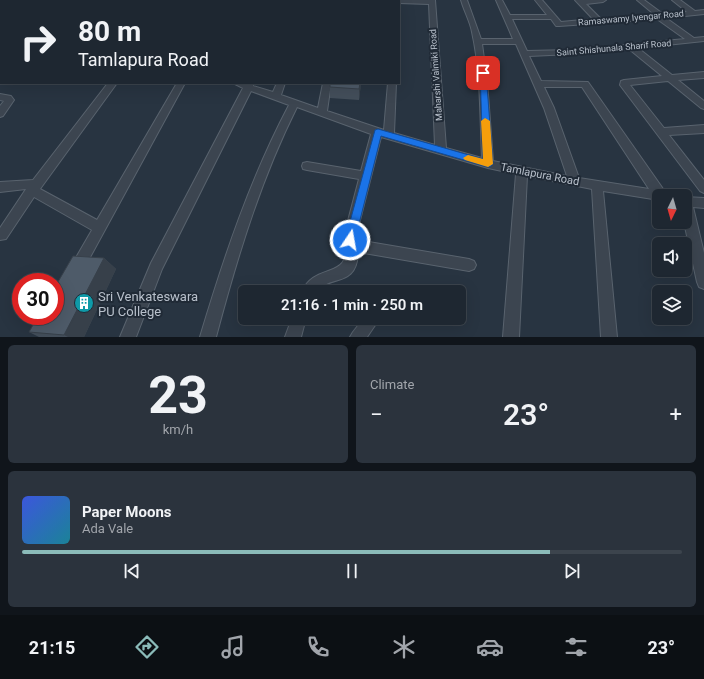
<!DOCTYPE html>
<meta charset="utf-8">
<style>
body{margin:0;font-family:Roboto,sans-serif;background:#2b333d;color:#f1f3f6;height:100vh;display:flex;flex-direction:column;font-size:15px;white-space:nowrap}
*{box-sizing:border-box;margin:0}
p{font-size:13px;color:#a1a5ab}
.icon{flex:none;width:22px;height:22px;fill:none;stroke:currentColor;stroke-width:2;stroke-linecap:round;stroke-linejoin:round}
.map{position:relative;height:337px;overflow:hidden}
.panel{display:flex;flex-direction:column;gap:8px;padding:8px;background:#10151b;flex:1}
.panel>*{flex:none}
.guide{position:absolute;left:0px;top:0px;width:400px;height:84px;box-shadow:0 4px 16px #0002,0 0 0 1px #3c444d;background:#1e2731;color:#f1f3f6;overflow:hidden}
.needle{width:26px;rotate:185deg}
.tools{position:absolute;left:652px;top:189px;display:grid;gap:8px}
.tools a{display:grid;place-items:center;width:40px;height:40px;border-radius:6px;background:#1e2731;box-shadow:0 4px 16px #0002,0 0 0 1px #3c444d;font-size:20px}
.speed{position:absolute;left:12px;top:273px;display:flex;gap:8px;font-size:20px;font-weight:700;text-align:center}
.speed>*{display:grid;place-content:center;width:52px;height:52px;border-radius:50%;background:#1e2731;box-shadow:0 4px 16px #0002,0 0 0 1px #3c444d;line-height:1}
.speed .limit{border:6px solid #d22;background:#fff;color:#111}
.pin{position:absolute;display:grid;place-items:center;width:34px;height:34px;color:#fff;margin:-17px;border-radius:8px;box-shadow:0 2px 6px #0006}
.me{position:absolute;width:44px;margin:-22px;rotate:12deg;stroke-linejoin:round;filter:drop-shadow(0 0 3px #0008)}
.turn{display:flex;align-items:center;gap:14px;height:84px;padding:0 12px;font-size:18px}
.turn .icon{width:52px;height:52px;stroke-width:2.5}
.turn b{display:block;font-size:28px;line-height:34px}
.big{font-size:30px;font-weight:600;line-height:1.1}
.panel .tile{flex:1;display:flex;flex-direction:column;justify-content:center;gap:6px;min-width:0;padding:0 14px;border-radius:6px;background:#2b333d}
.panel .dial{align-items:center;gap:0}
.dial b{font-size:52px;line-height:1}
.song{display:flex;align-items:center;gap:12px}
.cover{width:48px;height:48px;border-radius:6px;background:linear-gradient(135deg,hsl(230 70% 55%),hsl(190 70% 35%))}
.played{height:4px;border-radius:2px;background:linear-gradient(90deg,#8bbbb9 80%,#3c444d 80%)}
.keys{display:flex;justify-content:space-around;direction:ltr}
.heat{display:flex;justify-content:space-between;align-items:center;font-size:22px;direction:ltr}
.panel .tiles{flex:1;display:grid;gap:8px;grid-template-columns:1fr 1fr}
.tile:last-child{grid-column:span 2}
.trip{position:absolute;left:238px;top:285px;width:228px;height:40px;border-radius:6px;background:#1e2731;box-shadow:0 4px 16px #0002,0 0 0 1px #3c444d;font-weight:600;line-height:40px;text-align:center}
.menu{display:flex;height:64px;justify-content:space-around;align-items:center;background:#0c1014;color:#a1a5ab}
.menu .icon{width:28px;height:28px}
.menu .active{color:#8bbbb9}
.menu b{font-size:18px;color:#f1f3f6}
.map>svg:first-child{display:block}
</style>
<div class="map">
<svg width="704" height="337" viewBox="0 0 704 337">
<rect width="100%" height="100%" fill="#283441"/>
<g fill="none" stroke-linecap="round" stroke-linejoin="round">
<defs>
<g id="street">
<rect x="57" y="0" width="8" height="1"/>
<rect x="112" y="0" width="6" height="1"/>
<rect x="279" y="0" width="6" height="1"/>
<rect x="339" y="0" width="6" height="1"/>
<path d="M383,0h52l11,148 36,10c-2,-41 -1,-86 -10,-126 -2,-11 -8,-21 -11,-32h6l14,39h32l-17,-39h6l8,15h37l-12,-15h7l19,22 32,-3 -18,-19h31l-3,2 -17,2 15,15 54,-4 -18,-15h7l19,14 24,-2 -15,-12h8l15,11 9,-1v4l-38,4 28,20 10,-1v4l-66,7 34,27 32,-3v6l-26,2 26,21v8l-3,-1 -33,-27 -38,4 34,43 40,-3v8l-35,2 35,45v13l-4,-2 -80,-106 1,-4 3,-1 38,-4 -33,-27 -57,5 -43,2 12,25 47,1 80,114h-9v4l-56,-9 14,146h-16l-9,-148 -65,-13 -8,161h-16l13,-163 -28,-6 -107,-31 -25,99 1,4 112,19 5,2 2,4 -2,4 -5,2 -111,-19c-1,37 -30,22 -41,40h-15c13,-32 53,-9 42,-56l15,-57 -52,-9 -4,-1 -1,-3 1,-3 4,-1 54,9 10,-37 -74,-27c-37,74 -60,151 -81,230h-16c24,-80 50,-158 89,-232l-38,-14 -89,178 -26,68h-16l31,-74 92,-175 -10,-5h21l-1,3 20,6 4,-9h8l-4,12 37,13 5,-25h8l-4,28 57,19 4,-47h8l-2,50 41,12 -6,-141 -30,-1v-2zM512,19h39l5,7h3l98,-7 28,20 -113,11 -45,1zM482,44h34l28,64 23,68 -74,-15 -6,-80zM544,87h38l67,102 -70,-11 -25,-70z"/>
<rect x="0" y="11" width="1" height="4"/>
<rect x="0" y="54" width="1" height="4"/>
<polygon points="108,83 117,83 40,189 97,220 177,83 185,83 82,272 77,274 72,272 70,268 92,230 34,197 6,239 0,240 0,228 26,189 0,192 0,182 33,180"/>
<polygon points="0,94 11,96 14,100 3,116 0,117 0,106 4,101 0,100"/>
<polygon points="685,197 704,198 704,208 693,207 704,253 704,289 699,287 697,282 684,222"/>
<polygon points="292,318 306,318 301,337 285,337"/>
<polygon points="364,318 380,318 367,337 350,337 353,332"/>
</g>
</defs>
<use href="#street" stroke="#59636e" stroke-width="2"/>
<use href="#street" fill="#3c4550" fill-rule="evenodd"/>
</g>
<g fill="#434e5a">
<polygon points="361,83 359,100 330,98 330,87"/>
<polygon points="104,258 116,269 84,337 39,337 29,332"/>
</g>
<g fill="#37404a">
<polygon points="360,83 361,83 359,100 359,89"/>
<polygon points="104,258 116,269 84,337 68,337 64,335"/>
</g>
<g fill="#4e5b69" stroke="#37404a">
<polygon points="330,83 360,83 359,89 330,87"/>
<polygon points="73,256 104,258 64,335 29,332 38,316 55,316 55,287"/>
</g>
<polygon fill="#1a73e8" stroke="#114b97" points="480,71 485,71 486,73 493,164 491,166 488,167 381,136 354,244 350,245 346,244 345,240 375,130 378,129 483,159"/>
<polygon fill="#f59e0b" points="485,118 490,121 493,164 488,167 465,160 463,158 468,155 483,159 481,121"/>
<defs>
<symbol id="building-disc" viewBox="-11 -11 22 22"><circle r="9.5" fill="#0f9aa8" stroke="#202a36"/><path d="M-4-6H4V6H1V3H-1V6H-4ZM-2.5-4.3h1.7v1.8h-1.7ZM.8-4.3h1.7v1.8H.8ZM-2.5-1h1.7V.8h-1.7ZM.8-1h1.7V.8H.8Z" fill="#fff"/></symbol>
</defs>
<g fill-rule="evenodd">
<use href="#building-disc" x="73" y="292" width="22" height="22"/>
</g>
<g text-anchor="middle" stroke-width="4" stroke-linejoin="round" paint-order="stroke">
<g font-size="9" fill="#b8c0cb" stroke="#202a36">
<text transform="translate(631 18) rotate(-5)" y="3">Ramaswamy Iyengar Road</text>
<text transform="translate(614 48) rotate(-5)" y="3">Saint Shishunala Sharif Road</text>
<text transform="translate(436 75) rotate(-94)" y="3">Maharshi Valmiki Road</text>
</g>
<g font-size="11" fill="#b8c0cb" stroke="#202a36">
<text transform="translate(540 174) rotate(11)" y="4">Tamlapura Road</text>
</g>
<g font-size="13" fill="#b8c0cb" stroke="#202a36" text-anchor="start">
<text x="98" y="301">Sri Venkateswara<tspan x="98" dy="15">PU College</tspan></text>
</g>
</g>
</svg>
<div class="tools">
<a><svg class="needle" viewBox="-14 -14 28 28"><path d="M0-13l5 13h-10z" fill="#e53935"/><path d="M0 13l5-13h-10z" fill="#a1a5ab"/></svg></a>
<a><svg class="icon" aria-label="sound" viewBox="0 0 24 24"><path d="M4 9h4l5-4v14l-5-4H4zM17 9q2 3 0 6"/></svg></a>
<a><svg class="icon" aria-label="layers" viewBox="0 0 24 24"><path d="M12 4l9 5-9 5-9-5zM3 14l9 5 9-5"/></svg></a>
</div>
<div class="speed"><div class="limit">30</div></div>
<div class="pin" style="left:483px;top:73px;background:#d93025"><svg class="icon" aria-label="arrive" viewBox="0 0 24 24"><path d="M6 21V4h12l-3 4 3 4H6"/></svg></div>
<svg class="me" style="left:350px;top:240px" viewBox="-20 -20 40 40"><circle r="17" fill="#1a73e8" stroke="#fff" stroke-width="3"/><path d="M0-11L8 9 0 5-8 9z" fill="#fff"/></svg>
<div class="trip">21:16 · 1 min · 250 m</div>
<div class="guide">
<div class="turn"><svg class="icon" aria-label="right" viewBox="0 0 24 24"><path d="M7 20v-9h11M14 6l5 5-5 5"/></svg><div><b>80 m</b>Tamlapura Road</div></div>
</div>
</div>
<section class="panel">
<div class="tiles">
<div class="tile dial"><b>23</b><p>km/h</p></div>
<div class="tile"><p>Climate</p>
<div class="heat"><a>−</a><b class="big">23°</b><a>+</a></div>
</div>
<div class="tile">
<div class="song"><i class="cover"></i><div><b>Paper Moons</b><p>Ada Vale</p></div></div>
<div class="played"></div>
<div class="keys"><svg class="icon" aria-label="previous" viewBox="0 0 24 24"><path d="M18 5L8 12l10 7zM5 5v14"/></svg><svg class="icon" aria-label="pause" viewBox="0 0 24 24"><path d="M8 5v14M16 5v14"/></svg><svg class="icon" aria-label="next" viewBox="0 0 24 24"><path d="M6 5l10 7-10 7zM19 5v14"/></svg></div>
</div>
</div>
</section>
<nav class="menu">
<b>21:15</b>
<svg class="icon active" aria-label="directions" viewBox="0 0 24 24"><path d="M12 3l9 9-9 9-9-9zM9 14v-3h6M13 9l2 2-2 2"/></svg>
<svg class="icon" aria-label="music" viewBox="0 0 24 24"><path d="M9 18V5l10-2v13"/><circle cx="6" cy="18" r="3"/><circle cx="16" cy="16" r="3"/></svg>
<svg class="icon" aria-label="phone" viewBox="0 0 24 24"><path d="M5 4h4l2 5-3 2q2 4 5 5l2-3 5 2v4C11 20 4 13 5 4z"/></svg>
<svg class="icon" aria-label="climate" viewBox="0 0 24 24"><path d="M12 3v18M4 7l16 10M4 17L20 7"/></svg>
<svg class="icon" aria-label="car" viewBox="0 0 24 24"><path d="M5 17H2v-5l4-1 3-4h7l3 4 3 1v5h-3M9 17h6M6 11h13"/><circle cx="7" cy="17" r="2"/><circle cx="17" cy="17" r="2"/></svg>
<svg class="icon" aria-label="filters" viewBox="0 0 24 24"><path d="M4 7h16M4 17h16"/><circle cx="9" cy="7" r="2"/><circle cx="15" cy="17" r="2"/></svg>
<b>23°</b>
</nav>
